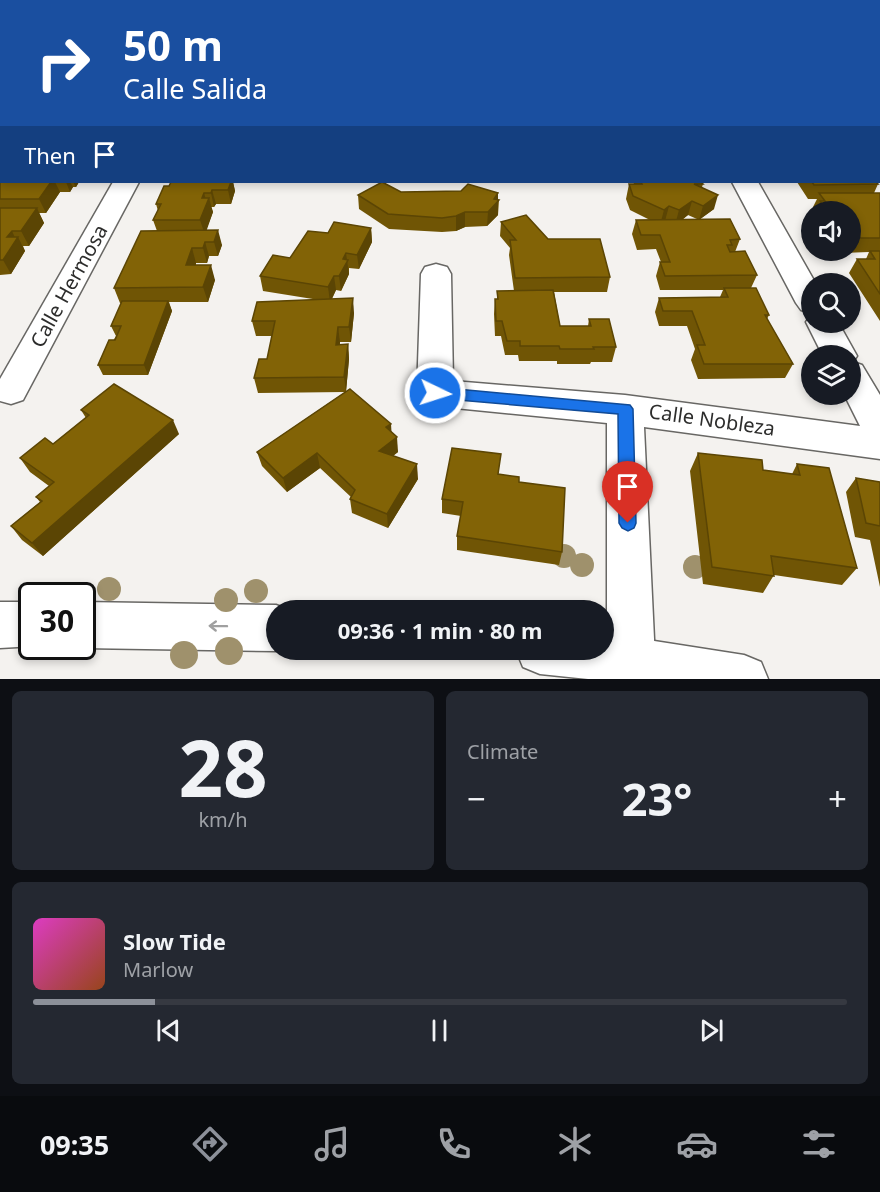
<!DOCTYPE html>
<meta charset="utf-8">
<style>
body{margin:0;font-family:"Noto Sans",sans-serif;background:#242831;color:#f1f3f6;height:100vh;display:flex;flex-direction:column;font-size:22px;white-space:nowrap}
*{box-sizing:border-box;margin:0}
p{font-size:20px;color:#9ea1a6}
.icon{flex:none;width:33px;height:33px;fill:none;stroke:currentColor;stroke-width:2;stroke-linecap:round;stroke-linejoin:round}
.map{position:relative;height:679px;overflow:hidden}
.panel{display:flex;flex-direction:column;gap:12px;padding:12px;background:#0d0f14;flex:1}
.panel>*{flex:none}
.top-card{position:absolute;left:0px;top:0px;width:880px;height:183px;box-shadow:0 3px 9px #0003;background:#1a4fa0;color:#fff;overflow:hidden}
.controls{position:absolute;left:801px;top:201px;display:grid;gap:12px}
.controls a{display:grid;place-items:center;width:60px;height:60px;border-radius:50%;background:#171b24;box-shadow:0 3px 9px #0003;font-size:30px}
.speed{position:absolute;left:18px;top:582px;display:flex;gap:12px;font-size:30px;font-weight:700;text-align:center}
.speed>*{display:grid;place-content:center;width:78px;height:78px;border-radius:50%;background:#171b24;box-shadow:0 3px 9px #0003;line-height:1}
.speed .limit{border:3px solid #111;border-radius:9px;background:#fff;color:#111}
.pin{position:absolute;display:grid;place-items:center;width:51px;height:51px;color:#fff;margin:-62px -26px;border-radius:50% 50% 50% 0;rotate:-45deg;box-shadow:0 0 6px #0007}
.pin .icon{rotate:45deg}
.me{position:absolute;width:66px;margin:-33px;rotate:94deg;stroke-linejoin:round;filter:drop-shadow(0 0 4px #0008)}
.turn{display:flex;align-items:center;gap:21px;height:126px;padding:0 24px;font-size:27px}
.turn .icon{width:78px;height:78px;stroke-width:2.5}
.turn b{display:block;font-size:42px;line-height:51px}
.then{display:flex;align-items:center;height:57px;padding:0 24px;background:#0003;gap:12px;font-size:22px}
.big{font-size:45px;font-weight:700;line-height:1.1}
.panel .card{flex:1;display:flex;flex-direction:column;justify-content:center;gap:9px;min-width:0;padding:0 21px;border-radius:9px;background:#242831}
.panel .dial{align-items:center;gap:0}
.dial b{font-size:78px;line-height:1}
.song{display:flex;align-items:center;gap:18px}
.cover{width:72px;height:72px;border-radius:9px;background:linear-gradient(135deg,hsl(310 70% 55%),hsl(20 70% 35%))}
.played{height:6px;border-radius:3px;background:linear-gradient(90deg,#8c9099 15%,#363941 15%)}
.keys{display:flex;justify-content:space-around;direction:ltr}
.heat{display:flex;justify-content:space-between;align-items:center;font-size:33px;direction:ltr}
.panel .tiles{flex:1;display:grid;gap:12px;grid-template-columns:1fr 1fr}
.card:last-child{grid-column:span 2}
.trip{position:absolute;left:266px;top:600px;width:348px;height:60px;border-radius:30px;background:#171b24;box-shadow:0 3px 9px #0003;font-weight:700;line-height:60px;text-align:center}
.menu{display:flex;height:96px;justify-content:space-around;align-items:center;background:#090b0e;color:#9ea1a6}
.menu .icon{width:42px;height:42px}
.menu .on{color:#8c9099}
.menu b{font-size:27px;color:#f1f3f6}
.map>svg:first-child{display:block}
</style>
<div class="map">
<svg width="880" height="679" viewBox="0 0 880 679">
<rect width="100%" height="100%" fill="#f4f2ef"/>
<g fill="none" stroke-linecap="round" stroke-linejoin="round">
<defs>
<g id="minor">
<polygon points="0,0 16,0 2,2 2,6"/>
<polygon points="664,0 682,0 683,2 665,2"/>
<rect x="879" y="52" width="1" height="12"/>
<polygon points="113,182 139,182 23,400 11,404 0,401 0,379"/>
<polygon points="732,182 758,182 816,284 812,284 812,313 801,310 796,303"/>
<polygon points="436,264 447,267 451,274 453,381 625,395 860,426 844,394 850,394 850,356 823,356 806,322 812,314 812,322 838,322 857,356 853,362 862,365 880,395 880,459 644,427 655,660 648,677 643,679 614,677 607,660 607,423 435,406 422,403 417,393 421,274 425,267"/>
</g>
<g id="major">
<polygon points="62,0 80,0 61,2"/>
<polygon points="90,0 108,0 89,2"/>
<polygon points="0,67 2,67 0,80"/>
<polygon points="2,105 2,119 0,120 0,106"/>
<polygon points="0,602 32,602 32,646 35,646 0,648"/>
<polygon points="82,602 276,605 289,610 276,610 276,650 279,650 276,651 82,648 79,646 82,646"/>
<polygon points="603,633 744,655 761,662 768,679 588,679 540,674 523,667 516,650 603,650"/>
</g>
</defs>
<use href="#minor" stroke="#686764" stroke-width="3"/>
<use href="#major" stroke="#686764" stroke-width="3"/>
<use href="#minor" fill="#fff" fill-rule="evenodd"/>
<use href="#major" fill="#fff" fill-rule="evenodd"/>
</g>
<g fill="#9f916c">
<circle cx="564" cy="556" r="12"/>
<circle cx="582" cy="565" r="12"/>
<circle cx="695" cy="567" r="12"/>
<circle cx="109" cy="589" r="12"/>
<circle cx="256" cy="591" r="12"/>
<circle cx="226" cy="600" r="12"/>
<circle cx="229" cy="651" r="14"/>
<circle cx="184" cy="655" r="14"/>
</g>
<g fill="#705505" fill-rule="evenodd">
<polygon points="17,0 34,0 32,2 17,2"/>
<polygon points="271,0 309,0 306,2 271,2"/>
<polygon points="473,0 510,0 508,2 478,2"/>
<polygon points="698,0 719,0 719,2 699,2"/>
<polygon points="753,0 788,0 788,2 754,2"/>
<polygon points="817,0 843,0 842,0 841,2 818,2"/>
<rect x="879" y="63" width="1" height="34"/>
<polygon points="0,181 79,182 76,187 73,187 70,192 60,192 46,213 39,213 44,223 29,246 23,246 25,251 11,274 0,275"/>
<polygon points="233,182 235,191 231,204 216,204 214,207 211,207 213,212 206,230 222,245 218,256 209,256 207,263 196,263 196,265 215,280 208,302 169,302 172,311 148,375 103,375 98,365 116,336 111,326 122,303 120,303 114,288 157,231 153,220 158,211 156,204"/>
<path d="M633,182h68l2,2 -1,3 12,22 -14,10 40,20 -5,13 22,23 -6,13 18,27 -2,4 26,45 -8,14 -87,1 -7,-19 4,-11 -8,-23h-28l-4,-14 4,-14 61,-1 3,-7h-63l-4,-14 4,-14h1l-5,-13 -19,1 -5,-16 4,-14h14l-20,-10 -4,-11 3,-15h5zM688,215l9,4 -15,1z"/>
<polygon points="797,182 876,182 878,184 874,193 880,193 880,321 849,273 857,259 866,259 869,252 842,253 841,250 850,250 850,212 815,212 813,207 817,199 808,199"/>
<polygon points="401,192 498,200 499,200 498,215 487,226 465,227 456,231 442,232 389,229 359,209 358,195"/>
<polygon points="501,222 548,239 610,277 607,292 554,292 560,326 588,326 589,319 616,347 612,362 591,362 590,364 557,364 557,361 519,361 518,355 505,355 501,336 495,336 494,314 495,299 497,299 497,291 514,291 509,255 510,248 500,236"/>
<polygon points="371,228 372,242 359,269 349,268 349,274 341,291 336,290 332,299 354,313 351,342 340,342 340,344 348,344 349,359 346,391 392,433 398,452 393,456 418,479 388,528 352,513 350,499 351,497 320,468 287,492 262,466 257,452 345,392 258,393 254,378 267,359 272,336 256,336 252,321 319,300 263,291 260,276 290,258 328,233"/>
<polygon points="81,410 179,434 43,556 22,540 11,526 40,502 36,497 49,486 30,472 20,458 53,444 86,418"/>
<polygon points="698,453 763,470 792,474 797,464 857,568 842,585 774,575 763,593 703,584 690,471"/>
<polygon points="499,474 519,482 562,552 559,565 457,550 457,536 461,516 442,513 442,499"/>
<polygon points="856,478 880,482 880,587 870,540 855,537 846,492"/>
</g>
<g fill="#5b4504">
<polygon points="193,0 217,0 200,2 193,2"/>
<polygon points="288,0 309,0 306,2 288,2"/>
<polygon points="497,0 510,0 508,2 497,2"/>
<polygon points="51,182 55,182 60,192 46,213 39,199"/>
<polygon points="66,182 70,182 73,187 70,192"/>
<polygon points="73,182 79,182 76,187"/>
<polygon points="231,182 233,182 235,191 231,204 228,190"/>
<polygon points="212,190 216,204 214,207 211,193"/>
<polygon points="204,193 207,203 209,198 213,212 205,235 200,220 202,198"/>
<polygon points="498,193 498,215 487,226 488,212 494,199"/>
<polygon points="718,195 714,209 699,220 703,206"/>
<polygon points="692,201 688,215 675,225 679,210"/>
<polygon points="669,206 665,221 660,225 664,210"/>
<polygon points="37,208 44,223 29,246 21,231"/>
<polygon points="465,212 465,227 456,231 456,216"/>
<polygon points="371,228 372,242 359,269 357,255"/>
<polygon points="218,230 222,245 218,256 214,242"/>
<polygon points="12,231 16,240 18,237 25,251 11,274 3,260 7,237"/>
<polygon points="205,242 209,256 207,263 203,248"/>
<polygon points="192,248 196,263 190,280 186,265"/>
<polygon points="346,253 349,274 341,291 339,276 343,259"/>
<polygon points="211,265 215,280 208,302 203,287"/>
<polygon points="334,276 336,290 330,302 328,287"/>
<polygon points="353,298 354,313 351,342 349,327"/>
<polygon points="168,301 172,311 148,375 144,365"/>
<polygon points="338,327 340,342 338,359 336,345"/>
<polygon points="348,344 349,359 346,392 344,377"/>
<polygon points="173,420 179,434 43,556 32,543"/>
<polygon points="391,424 392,439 386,427"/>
<polygon points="397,437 398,452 380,465 379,451"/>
<polygon points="317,453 320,468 287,492 283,478"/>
<polygon points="417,464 418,479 388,528 387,514"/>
</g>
<g fill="#826306" stroke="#5b4504" stroke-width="1.5">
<polygon points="132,0 169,0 168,2 131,1"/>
<polygon points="349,0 395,0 394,2 348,1"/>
<polygon points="596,0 633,0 634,2 593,2"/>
<polygon points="0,16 2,16 2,23 0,25"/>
<rect x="879" y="18" width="1" height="16"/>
<rect x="879" y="63" width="1" height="21"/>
<polygon points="2,179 2,182 51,182 39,199 0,199 0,181"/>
<polygon points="171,182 231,182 228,190 212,190 211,193 204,193 202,198 209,198 200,220 153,220 161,204 156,204 164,186 169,186"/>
<polygon points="382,182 401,192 461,191 468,184 498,193 494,199 499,200 488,212 465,212 456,216 442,218 388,214 358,195"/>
<polygon points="641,182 701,182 703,184 694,184 718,195 703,206 692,201 679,210 669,206 664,210 633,196 629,184 642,184"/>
<polygon points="812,182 876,182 878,184 814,185"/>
<polygon points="819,193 880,193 880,238 850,238 850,212 827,212 820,201 825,201"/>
<polygon points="0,208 37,208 21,231 12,231 7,237 18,237 3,260 0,260"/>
<polygon points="526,215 548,239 600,239 610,277 515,278 510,240 516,240 501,222"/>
<polygon points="730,219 740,239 730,240 732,245 727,245 730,252 745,251 757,275 665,276 660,262 670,262 660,235 641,235 636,220"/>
<polygon points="334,222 371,228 357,255 346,253 343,259 348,260 339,276 334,276 328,287 260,276 273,255 290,258 308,231 328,233"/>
<polygon points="218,230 214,242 205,242 203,248 192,248 186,265 211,265 203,287 114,288 141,231"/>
<polygon points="870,251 880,251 880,294 857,259 875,259"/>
<polygon points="724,288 756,288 769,315 765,315 793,364 704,364 697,345 705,345 692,311 663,311 659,298 728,297"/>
<polygon points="553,290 560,326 591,326 589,319 609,319 616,347 593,347 594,349 560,349 559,346 520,346 520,341 507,341 502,321 496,321 495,299 498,299 497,291"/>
<polygon points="353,298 349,327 338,327 336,345 348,344 344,377 254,378 259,359 267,359 275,321 252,321 257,302"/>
<polygon points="122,301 168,301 144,365 98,365 109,340 115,340 121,326 111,326"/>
<polygon points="114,384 173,420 32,543 11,526 42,501 36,497 54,482 20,458 45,438 53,444 89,415 81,410"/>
<polygon points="350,389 391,424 386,427 397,437 379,451 417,464 387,514 350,499 355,490 317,453 283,478 257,452"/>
<polygon points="452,448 501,454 498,474 519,477 519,482 565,488 562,552 457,536 463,502 442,499"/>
<polygon points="698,453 762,460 763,470 800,475 797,464 829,468 857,568 771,556 774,576 712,567"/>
<polygon points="856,478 880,482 880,526 866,523"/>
</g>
<defs><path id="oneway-shaft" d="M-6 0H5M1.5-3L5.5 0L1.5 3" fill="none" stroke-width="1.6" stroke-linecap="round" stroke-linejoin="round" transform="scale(1.5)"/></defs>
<use stroke="#a0a0a0" href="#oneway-shaft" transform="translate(218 626) rotate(-179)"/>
<polygon fill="#1a73e8" stroke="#114b97" stroke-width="1.5" points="435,387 630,405 633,409 636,523 634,528 628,531 622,528 619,523 618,414 435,398 430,397 428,393 430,389"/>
<g text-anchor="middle" stroke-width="6" stroke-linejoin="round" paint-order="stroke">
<g font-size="20" fill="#2d2d2c" stroke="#fff">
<text transform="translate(69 286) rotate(-61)" y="7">Calle Hermosa</text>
<text transform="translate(712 420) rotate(8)" y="7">Calle Nobleza</text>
</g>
</g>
</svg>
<div class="controls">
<a><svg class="icon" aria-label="sound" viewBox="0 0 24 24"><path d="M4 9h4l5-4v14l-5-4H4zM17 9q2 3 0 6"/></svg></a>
<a><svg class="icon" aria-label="search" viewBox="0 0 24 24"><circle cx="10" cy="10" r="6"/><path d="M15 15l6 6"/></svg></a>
<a><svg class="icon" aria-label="layers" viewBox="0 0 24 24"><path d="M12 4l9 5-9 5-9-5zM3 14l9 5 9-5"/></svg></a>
</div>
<div class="speed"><div class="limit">30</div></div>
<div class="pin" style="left:628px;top:523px;background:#d93025"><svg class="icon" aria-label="arrive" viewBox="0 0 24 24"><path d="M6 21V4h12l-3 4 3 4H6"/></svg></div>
<svg class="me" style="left:435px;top:393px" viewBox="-20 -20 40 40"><circle r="17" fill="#1a73e8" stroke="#fff" stroke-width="3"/><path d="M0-11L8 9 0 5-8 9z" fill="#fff"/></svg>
<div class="trip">09:36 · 1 min · 80 m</div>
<div class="top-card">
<div class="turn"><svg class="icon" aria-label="right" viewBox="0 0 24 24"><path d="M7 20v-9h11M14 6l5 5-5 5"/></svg><div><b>50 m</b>Calle Salida</div></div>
<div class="then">Then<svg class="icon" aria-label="arrive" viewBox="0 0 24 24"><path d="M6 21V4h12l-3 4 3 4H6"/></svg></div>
</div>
</div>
<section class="panel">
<div class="tiles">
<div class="card dial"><b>28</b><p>km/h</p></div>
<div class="card"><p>Climate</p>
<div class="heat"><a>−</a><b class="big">23°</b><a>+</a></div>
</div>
<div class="card">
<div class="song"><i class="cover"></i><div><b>Slow Tide</b><p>Marlow</p></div></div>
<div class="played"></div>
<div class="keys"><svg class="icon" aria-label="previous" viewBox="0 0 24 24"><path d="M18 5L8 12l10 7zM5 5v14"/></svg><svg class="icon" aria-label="pause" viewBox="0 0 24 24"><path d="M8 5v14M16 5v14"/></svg><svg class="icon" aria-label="next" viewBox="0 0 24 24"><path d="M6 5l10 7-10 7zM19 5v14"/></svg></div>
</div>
</div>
</section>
<nav class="menu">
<b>09:35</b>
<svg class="icon on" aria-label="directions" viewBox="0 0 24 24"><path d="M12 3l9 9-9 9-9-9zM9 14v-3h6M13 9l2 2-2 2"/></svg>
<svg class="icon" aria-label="music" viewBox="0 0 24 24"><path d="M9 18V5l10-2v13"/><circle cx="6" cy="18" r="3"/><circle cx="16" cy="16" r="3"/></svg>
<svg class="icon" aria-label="phone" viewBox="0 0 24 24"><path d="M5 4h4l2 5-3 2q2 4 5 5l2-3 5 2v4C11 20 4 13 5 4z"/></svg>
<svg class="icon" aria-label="climate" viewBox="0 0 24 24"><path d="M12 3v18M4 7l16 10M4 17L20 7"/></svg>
<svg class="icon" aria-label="car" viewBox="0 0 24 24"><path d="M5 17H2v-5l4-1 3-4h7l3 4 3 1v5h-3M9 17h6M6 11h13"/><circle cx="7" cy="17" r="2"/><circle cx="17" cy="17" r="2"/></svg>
<svg class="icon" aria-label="filters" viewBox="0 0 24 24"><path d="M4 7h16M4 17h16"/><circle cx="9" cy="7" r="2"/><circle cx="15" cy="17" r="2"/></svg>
</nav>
